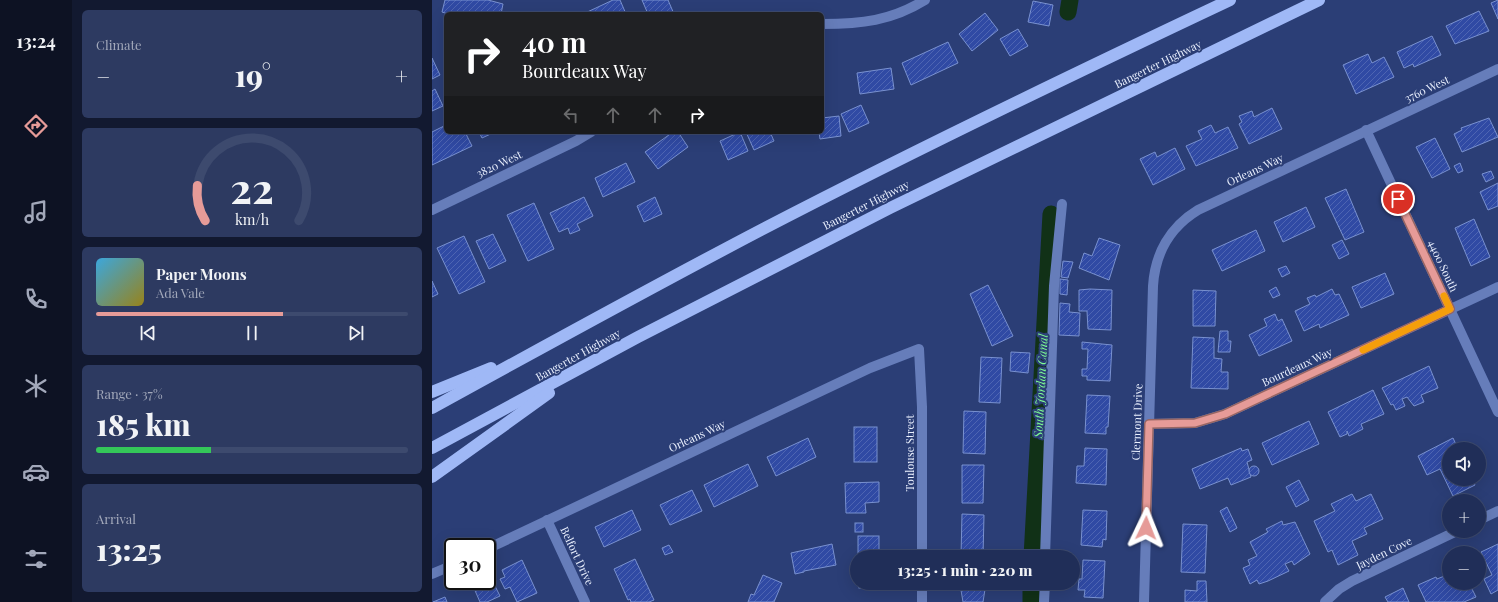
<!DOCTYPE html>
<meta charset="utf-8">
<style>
body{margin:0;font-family:"Playfair Display",serif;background:#2d3a61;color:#f1f3f6;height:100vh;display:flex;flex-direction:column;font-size:15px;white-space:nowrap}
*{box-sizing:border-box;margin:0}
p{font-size:13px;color:#a2a8ba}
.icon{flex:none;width:22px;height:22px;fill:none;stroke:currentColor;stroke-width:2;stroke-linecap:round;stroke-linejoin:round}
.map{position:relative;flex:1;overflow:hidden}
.sheet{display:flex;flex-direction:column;gap:10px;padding:10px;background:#121930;width:360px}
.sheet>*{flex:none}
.banner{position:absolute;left:12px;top:12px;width:380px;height:122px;border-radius:6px;box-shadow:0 4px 16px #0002,0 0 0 1px #3d4a6e;background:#202124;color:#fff;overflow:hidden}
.fabs{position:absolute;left:1010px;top:442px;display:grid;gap:8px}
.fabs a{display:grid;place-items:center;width:44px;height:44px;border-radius:50%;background:#202e58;box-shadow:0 4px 16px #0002,0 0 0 1px #3d4a6e;font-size:20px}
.speed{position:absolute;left:12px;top:538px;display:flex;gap:8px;font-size:20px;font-weight:700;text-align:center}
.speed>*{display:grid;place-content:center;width:52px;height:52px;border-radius:50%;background:#202e58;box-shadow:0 4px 16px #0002,0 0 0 1px #3d4a6e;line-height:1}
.speed .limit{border:2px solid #111;border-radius:6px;background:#fff;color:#111}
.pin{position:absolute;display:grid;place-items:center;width:34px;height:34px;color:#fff;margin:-17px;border:2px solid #fff;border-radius:50%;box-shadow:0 1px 4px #0007}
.me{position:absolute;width:44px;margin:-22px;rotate:2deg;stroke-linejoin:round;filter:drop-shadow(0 0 3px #0008)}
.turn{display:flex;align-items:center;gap:14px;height:84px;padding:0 12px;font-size:18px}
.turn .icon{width:52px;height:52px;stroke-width:2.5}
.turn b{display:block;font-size:28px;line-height:34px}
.lanes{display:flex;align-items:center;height:38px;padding:0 12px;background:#0003;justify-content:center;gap:20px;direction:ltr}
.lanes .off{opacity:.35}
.big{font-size:30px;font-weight:800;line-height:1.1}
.sheet .tile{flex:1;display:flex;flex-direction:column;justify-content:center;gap:6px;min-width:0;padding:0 14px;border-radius:6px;background:#2d3a61}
.sheet .dial{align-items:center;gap:0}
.dial svg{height:104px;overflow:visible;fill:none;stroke:#3d4a6e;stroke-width:7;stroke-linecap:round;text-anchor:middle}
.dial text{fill:#f1f3f6;stroke:none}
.song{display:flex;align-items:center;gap:12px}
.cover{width:48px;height:48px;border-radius:6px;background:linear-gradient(135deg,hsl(200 70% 55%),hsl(50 70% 35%))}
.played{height:4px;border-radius:2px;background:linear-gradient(90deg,#e69b98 60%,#3d4a6e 60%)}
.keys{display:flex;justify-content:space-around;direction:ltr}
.heat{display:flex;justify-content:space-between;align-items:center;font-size:22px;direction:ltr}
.charge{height:6px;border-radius:3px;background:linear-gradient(90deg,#34c759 37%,#3d4a6e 0)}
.trip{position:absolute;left:418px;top:550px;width:230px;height:40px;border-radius:20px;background:#202e58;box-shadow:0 4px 16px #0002,0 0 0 1px #3d4a6e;font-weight:800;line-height:40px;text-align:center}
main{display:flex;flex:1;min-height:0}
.tabs{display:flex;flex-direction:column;width:72px;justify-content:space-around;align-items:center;background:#0d1223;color:#a2a8ba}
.tabs .icon{width:28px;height:28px}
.tabs .on{color:#e69b98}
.tabs b{font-size:18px;color:#f1f3f6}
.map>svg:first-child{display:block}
</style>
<main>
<nav class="tabs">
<b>13:24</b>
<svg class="icon on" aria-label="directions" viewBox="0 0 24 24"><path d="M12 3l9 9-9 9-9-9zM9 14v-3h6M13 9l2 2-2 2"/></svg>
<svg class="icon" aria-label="music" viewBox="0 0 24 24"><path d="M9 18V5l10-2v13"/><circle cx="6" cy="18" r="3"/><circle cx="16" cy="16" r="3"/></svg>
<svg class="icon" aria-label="phone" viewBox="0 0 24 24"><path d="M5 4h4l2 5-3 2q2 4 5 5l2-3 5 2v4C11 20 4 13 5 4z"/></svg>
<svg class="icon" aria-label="climate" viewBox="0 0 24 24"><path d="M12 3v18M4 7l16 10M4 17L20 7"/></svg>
<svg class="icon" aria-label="car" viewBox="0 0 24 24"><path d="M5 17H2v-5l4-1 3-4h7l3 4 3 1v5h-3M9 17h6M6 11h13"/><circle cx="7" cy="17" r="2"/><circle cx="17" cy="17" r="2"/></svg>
<svg class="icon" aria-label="filters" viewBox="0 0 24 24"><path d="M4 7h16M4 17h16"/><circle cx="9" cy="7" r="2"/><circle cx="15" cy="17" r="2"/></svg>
</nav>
<section class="sheet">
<div class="tile"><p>Climate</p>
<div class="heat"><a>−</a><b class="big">19°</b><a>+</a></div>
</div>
<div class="tile dial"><svg viewBox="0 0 100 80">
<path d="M14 69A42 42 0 1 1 86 69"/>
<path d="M14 69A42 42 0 0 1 8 42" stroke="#e69b98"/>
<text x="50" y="56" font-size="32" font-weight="700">22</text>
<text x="50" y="72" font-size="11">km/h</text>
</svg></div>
<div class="tile">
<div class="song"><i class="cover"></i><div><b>Paper Moons</b><p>Ada Vale</p></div></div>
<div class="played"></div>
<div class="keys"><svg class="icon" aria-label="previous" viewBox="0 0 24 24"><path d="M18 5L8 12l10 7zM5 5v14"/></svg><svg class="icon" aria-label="pause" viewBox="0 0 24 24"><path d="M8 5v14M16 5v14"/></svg><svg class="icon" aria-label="next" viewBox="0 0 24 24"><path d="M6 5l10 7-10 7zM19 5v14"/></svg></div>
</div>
<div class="tile"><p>Range · 37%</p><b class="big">185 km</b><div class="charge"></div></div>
<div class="tile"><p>Arrival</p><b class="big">13:25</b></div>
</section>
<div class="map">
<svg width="1066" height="602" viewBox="0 0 1066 602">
<defs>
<pattern id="building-hatch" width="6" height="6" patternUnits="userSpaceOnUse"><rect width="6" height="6" fill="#304aa4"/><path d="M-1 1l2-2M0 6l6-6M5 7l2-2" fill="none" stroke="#4e65b2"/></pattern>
</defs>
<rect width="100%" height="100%" fill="#2b3e76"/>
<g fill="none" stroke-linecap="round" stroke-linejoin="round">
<g stroke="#113117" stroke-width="17">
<polyline points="636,12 638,0"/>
<polyline points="600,557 619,214"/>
<polyline points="599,602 599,583"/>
</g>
</g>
<g fill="url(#building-hatch)" stroke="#7991d0">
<polygon points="13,0 56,0 71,4 69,14 16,14 10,12"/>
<polygon points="181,0 188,0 194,14 151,14"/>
<polygon points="210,0 236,0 242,14 216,14"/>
<polygon points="1066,0 1066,19 1059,3"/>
<polygon points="601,1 621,5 617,26 596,22"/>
<polygon points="1047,11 1057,31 1023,44 1014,26"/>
<polygon points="553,13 566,30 540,51 527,34"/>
<polygon points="586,29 596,46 578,56 568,39"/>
<polygon points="1000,36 1009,55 982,67 981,64 972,68 965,52"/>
<polygon points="516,42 526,63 479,85 470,63"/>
<polygon points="936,54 940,63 952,57 962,77 924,94 911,65"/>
<polygon points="0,58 8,75 0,79"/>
<polygon points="459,68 462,89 428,94 425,73"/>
<polygon points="3,89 11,106 0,111 0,91"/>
<polygon points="429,105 437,123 417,132 409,114"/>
<polygon points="840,108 850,129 817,144 807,124 810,122 807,116 820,111 822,117"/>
<polygon points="407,116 409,136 388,139 387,132 390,132 390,118"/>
<polygon points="1057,118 1066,137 1030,152 1022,134 1030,130 1029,128"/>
<polygon points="14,125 14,132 33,132 40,146 0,165 0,132"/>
<polygon points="779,125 783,133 796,127 806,148 764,166 754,146 770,139 766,131"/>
<polygon points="47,132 63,132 50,138"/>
<polygon points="241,132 246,132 256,147 226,169 213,152"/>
<polygon points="308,132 316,151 296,160 288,141"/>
<polygon points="314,132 338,132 342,141 322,150"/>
<polygon points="1003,138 1018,169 1000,178 984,147"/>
<polygon points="743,148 753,169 721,185 708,159 723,152 725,157"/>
<polygon points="194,163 203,182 171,197 163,178"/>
<polygon points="1028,163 1031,171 1026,173 1022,166"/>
<polygon points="1059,171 1062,178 1054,182 1050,174"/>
<polygon points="1066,183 1066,206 1056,210 1048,192"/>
<polygon points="914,189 932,232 913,240 893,198"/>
<polygon points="152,197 161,216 145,224 148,230 138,234 136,228 127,232 118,213"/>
<polygon points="223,197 230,214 212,222 205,206"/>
<polygon points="102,203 122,249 96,261 75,215"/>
<polygon points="874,207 883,227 851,242 842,222"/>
<polygon points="1042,219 1058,257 1039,266 1023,228"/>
<polygon points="824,230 833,251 790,271 780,250"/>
<polygon points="61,234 74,261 57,269 44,241"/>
<polygon points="32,236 53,282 27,294 5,248"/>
<polygon points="667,238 688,245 677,280 647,268 652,253 660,256"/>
<polygon points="910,240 917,254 907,259 900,245"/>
<polygon points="631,261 641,262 636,278 629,277"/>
<polygon points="854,266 858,273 850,277 846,269"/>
<polygon points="953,273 962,294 929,308 920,287"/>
<polygon points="628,279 636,280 635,295 628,294"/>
<polygon points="0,281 6,294 0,297"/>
<polygon points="556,285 581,336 560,346 538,294"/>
<polygon points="844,287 848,295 841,298 837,291"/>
<polygon points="658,289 680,290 679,330 656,329 655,311 647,311 647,290"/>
<polygon points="900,289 903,295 907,294 917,315 888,328 887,324 872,331 863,311 878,304 875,298 883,295 884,297"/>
<polygon points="761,290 784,291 783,326 761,326"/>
<polygon points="628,303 638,304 637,312 648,313 647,336 627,335"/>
<polygon points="843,314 846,321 850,319 860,341 827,356 817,335 835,326 832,319"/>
<polygon points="788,331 796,331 796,341 799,341 798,352 786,352"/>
<polygon points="761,337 782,338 782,358 790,359 789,372 796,372 796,389 759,388"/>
<polygon points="650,342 680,345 678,381 655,380 655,376 650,376 650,369 655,369 656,349 650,349"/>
<polygon points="579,352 598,353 596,373 578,371"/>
<polygon points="549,357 570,358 568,403 547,402"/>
<polygon points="997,366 1006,388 989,395 992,402 982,406 975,397 970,399 973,406 964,410 961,404 959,405 950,388"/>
<polygon points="941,390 952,414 929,424 931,429 917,436 915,431 915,434 908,437 896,412"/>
<polygon points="655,395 678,396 676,427 674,427 674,434 653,433"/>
<polygon points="532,411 554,412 553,454 531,453"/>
<polygon points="877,421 887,444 840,465 830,443"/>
<rect x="422" y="427" width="23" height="35"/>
<polygon points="376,438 384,457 344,476 335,457"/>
<polygon points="1021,438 1026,449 1017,449 1017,479 1040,479 1043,485 1021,496 1008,469 995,475 986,456"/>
<polygon points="653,448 675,449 674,485 644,483 645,466 652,466"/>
<polygon points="809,448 810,451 816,449 820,460 815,462 819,477 799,485 796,478 768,489 760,469"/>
<polygon points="316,464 326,486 282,507 272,485"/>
<polygon points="530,465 552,465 551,503 530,503"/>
<circle cx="822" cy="471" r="5"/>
<polygon points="867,480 877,500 864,507 854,487"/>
<polygon points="447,482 447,502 433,503 434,513 414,513 413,483"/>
<polygon points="260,490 270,511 238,525 228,505"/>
<polygon points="920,494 924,501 939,494 951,519 932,528 935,534 920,541 926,555 906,565 900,550 896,552 882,521 903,511 899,504"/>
<polygon points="795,507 805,528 798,532 788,511"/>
<polygon points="200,510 209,530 172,547 163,527"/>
<polygon points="651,510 675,511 674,540 671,539 670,547 649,545"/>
<polygon points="530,514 552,515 551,556 529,556"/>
<polygon points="850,521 851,525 863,522 878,554 862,565 860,561 853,564 857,571 836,581 827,584 825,580 818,584 811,568 818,565 816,560 825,556 818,542 836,532 834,529"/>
<rect x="423" y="523" width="8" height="9"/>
<polygon points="751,524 775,525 773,573 749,572"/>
<rect x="426" y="536" width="21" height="21"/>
<polygon points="400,544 404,565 372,571 372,572 363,574 359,553"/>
<polygon points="1066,544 1066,590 1059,594 1052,579 1060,575 1049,552"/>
<polygon points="237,545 241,552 233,555 230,548"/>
<polygon points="203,559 222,600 217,602 199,602 198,599 196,600 182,569"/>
<polygon points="90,560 105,593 85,602 78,587 73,589 68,579 73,577 70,570"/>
<polygon points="651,560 673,561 671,598 652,597 653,590 646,590 647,579 650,579"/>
<polygon points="331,575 350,583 342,602 316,602 319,594 322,595"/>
<polygon points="1015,575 1017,577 1017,583 1037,583 1044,597 1032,602 994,602 986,585 1004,577 1005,579"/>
<polygon points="59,578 68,596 55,602 48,602 41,586"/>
<polygon points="765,581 774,581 775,602 753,602 753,590 765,591"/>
<rect x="427" y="583" width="21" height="5"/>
<polygon points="531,583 554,583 551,602 531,602 529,590 531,590"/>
<polygon points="971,588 977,602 956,602 953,597"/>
<polygon points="13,597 15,602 1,602"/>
</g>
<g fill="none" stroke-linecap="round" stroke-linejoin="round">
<g stroke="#667dba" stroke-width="10">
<path d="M390,24c39,0 69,-3 103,-24"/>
<polyline points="934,130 1066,412"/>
<polyline points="0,210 144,141 159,132"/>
<polyline points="717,424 763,423 793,414 1066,287"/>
<polyline points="115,520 153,602"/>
<polyline points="1047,520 1066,511"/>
<polyline points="55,549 438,368 487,349 490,407 490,557"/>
<polyline points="613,557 622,286 630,204"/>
<polyline points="0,574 21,565"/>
<polyline points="490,583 490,602"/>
<polyline points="612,602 613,583"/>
<path d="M712,602l9,-316c2,-32 17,-59 45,-76l300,-141"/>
<polyline points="893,602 907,589 920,581 1025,531"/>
</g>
<g stroke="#9fb8f6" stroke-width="12">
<polyline points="0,392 59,368"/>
<path d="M0,408c109,-60 218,-120 329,-178 154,-80 312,-156 469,-230"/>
<polyline points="0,448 206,337 458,208 887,0"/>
<polyline points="0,477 117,393"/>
</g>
</g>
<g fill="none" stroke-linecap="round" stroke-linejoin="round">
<defs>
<polyline id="route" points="714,528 717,424 763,423 793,414 1018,309 966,199"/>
</defs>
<use href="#route" stroke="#966563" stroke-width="10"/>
<use href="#route" stroke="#e69b98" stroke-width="7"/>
<polyline stroke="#f59e0b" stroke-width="7" points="931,350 1018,309 1012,296"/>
</g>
<g text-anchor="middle" stroke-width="4" stroke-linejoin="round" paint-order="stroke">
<g font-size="11" fill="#ebf1ff" stroke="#2b3e76">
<text transform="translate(726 64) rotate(-26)" y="4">Bangerter Highway</text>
<text transform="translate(995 89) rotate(-25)" y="4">3760 West</text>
<text transform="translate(67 164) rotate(-25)" y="4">3820 West</text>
<text transform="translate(823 170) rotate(-25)" y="4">Orleans Way</text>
<text transform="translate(434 205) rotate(-27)" y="4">Bangerter Highway</text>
<text transform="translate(1011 266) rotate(65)" y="4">4400 South</text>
<text transform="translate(146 355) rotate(-29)" y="4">Bangerter Highway</text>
<text transform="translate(865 367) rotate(-25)" y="4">Bourdeaux Way</text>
<text transform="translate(705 422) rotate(-88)" y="4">Clermont Drive</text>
<text transform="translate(265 436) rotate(-25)" y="4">Orleans Way</text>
<text transform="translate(478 453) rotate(-90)" y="4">Toulouse Street</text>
<text transform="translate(952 553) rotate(-26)" y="4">Jayden Cove</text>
<text transform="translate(145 556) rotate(65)" y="4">Belfort Drive</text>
</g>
<g font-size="12" font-style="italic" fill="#7efb94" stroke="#2b3e76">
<text transform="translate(609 386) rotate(-87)" y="4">South Jordan Canal</text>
</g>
</g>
</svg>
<div class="fabs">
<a><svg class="icon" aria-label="sound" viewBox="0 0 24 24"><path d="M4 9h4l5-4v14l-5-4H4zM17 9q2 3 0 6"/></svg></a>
<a>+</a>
<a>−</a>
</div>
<div class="speed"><div class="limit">30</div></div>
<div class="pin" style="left:966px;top:199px;background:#d93025"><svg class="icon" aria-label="arrive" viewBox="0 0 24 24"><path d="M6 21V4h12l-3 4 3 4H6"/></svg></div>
<svg class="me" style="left:714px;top:528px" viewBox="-20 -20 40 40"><path d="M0-17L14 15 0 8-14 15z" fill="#e69b98" stroke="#fff" stroke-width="4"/></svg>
<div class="trip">13:25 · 1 min · 220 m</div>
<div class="banner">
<div class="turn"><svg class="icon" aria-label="right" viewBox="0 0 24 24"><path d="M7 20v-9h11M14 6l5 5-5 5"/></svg><div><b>40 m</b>Bourdeaux Way</div></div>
<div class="lanes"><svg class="icon off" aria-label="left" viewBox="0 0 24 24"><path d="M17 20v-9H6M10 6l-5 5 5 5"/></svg><svg class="icon off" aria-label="ahead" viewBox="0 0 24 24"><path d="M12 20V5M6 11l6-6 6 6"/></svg><svg class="icon off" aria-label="ahead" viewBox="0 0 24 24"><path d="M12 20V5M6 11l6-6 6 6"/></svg><svg class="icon" aria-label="right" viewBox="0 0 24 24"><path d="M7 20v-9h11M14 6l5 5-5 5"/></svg></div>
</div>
</div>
</main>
